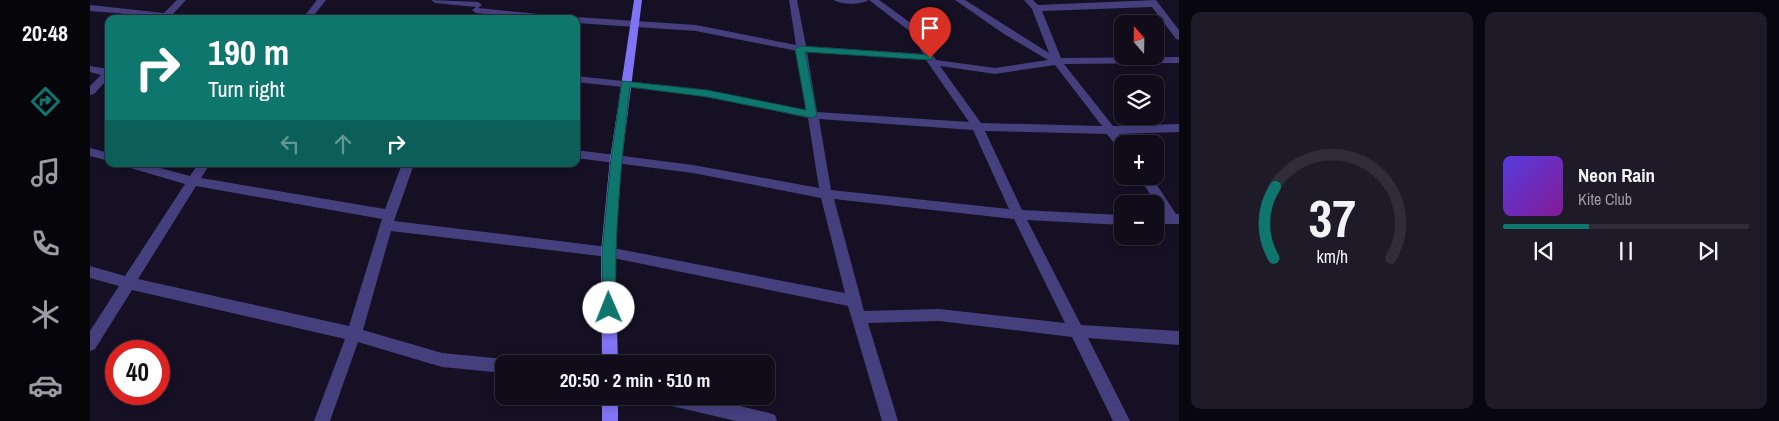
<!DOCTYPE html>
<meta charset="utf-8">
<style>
body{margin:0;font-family:"Archivo Narrow",sans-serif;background:#1e1a27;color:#f1f3f6;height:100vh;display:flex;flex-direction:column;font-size:19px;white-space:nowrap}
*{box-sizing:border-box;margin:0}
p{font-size:16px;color:#9c9ba2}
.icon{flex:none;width:28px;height:28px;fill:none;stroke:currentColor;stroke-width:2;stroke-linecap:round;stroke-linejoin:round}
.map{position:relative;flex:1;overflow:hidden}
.drawer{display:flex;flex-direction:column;gap:12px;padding:12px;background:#09070e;width:600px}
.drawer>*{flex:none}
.top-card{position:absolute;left:15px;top:15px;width:475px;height:152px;border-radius:10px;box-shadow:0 2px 8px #0003,0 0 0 1px #302c39;background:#0f766e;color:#fff;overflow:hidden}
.needle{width:32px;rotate:340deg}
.fabs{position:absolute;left:1024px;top:15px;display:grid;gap:10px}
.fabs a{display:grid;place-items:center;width:50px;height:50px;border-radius:10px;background:#100c1a;box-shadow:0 2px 8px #0003,0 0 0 1px #302c39;font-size:25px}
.speed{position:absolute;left:15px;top:340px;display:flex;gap:10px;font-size:25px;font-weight:700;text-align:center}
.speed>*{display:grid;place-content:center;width:65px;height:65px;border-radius:50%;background:#100c1a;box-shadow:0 2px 8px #0003,0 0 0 1px #302c39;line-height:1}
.speed .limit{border:8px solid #d22;background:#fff;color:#111}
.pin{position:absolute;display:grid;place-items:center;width:42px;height:42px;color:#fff;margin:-51px -21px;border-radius:50% 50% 50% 0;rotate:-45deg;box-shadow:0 0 5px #0007}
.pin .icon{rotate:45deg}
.me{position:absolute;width:55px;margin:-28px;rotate:359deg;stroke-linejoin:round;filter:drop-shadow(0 0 4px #0008)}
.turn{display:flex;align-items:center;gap:18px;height:105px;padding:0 20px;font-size:22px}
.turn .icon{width:65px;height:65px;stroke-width:2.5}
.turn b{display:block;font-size:35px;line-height:42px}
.lanes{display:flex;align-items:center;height:48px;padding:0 20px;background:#0003;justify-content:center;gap:25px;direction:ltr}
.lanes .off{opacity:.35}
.drawer .widget{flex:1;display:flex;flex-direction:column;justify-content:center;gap:8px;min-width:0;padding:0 18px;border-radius:10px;background:#1e1a27}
.drawer .dial{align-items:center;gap:0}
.dial svg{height:130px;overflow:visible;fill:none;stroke:#302c39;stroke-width:7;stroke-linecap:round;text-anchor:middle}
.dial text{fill:#f1f3f6;stroke:none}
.song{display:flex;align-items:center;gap:15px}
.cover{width:60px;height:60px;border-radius:8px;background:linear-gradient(135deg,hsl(250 70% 55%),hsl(290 70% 35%))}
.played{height:5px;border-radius:2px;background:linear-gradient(90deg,#0f766e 35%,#302c39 35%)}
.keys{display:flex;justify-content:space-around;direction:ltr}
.drawer .tiles{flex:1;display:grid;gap:12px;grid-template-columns:repeat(2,1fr)}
.trip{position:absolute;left:405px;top:355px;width:280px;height:50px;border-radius:10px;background:#100c1a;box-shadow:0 2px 8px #0003,0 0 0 1px #302c39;font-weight:700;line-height:50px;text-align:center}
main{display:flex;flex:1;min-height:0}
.menu{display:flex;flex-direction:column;width:90px;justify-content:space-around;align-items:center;background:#06050a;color:#9c9ba2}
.menu .icon{width:35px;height:35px}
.menu .current{color:#0f766e}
.menu b{font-size:22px;color:#f1f3f6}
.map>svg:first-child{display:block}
</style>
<main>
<nav class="menu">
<b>20:48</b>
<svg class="icon current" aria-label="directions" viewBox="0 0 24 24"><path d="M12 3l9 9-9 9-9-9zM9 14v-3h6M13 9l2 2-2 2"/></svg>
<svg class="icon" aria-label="music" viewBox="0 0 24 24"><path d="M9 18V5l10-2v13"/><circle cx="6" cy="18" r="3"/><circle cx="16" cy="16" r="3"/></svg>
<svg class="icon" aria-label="phone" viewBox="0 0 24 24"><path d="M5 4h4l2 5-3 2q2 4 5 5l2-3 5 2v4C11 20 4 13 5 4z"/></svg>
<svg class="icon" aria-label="climate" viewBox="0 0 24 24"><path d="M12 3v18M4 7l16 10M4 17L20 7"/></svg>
<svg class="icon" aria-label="car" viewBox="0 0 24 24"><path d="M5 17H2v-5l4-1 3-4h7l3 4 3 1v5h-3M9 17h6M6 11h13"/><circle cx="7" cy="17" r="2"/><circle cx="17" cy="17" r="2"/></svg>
</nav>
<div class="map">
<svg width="1089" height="421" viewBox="0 0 1089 421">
<rect width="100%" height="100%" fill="#151023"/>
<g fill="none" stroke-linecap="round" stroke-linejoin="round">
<g fill="#463f7e" fill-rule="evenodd">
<path d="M87,0h9l-13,14 17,5c-33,0 -65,-6 -100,-8v-6l74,8z"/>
<polygon points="227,0 236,0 221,19 212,19"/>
<polygon points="341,0 388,2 392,5 388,8 469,16 473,19 442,19 386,13 382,10 386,7 345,3"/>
<path d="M699,0h8l9,46 117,8 -11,-21 -43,-33h10l40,29 17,31 59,8 53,-8 -44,-26 -49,-34h10l84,53 -17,-44 -8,-9h9l5,5 118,-5 23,30v10l-3,-1 -24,-32 -110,4 19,47 118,-1v6l-115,1 49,62 66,-2v8l-60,2 8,10h-5v5l-4,-1 -11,-14 -122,-3 37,79 100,5v10l-95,-5 54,105 98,6v14l-91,-7 42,83h-17l-41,-84 -133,-16 -71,2 30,98h-16l-34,-115 -240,-49 -217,-26 -28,99 79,23 62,6 5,2 2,3h-7v9l-62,-6 -84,-25 -28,79h-16l31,-82 -213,-49 -37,59 -5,2v-20l29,-45 -29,-8v-12l35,10 60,-92 -58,-17 -2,-3h20l45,12 8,-12h12l-9,14 184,31 17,-45h12l-20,57 214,26 237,46 -24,-95 -128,-25 -117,-15v-8l117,15 126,23 -11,-70 -101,-22 -131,-14v-6l131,14 99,20 -9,-59 -101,-20 -120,-8v-4h-4l4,-2 120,8 100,20zM717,52l119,8 43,62 -152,-10zM965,65l47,61 -121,-3 -41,-57 55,8zM729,119l154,11 36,79 -178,-19zM106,186l186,33 -33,107 -211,-47zM744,199l180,20 51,104 -126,-14 -75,2z"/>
<path d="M744,0h34c-7,5 -27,5 -34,0z"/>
<polygon points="0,66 19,69 19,78 4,94 0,95 0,86 11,75 0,72"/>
<polygon points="0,148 19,153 19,161 0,156"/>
<polygon points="1049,176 1061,176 1086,214 1089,214 1089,224 1065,224 1065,214 1072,214"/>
<polygon points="565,396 607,396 679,413 685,415 687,421 646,421 573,404 567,401"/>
</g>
<g fill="#8074f4" fill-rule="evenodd">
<polygon points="544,0 552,0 532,159 525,252 528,364 512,364 511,252 520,159"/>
<rect x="512" y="396" width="16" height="25"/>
</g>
</g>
<path fill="#0f766e" stroke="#0a4d48" d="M710,46l130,9 4,3 -4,2 -125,-8 12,63 -5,3 -105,-21 -77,-10c-9,75 -16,145 -14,221l-2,4 -5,2 -4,-2 -2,-4 -1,-56 9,-93 11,-78 85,9 99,20 -11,-61z"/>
</svg>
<div class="fabs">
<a><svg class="needle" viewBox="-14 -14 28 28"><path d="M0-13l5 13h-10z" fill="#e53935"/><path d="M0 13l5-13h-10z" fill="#9c9ba2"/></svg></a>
<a><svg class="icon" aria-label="layers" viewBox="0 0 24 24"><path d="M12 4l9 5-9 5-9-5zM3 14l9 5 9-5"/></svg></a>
<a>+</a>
<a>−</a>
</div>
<div class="speed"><div class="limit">40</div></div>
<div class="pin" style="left:840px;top:58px;background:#d93025"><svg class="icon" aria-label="arrive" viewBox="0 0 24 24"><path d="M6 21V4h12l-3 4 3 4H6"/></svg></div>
<svg class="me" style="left:519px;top:308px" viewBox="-20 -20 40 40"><circle r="19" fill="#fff"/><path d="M0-13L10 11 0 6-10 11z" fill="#0f766e"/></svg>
<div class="trip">20:50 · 2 min · 510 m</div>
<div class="top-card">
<div class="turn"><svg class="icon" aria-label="right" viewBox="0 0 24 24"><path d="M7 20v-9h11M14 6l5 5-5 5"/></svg><div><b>190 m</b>Turn right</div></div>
<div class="lanes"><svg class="icon off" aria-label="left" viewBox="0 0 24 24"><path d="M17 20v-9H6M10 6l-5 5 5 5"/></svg><svg class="icon off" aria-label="ahead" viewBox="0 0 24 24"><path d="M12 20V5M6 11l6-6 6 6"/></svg><svg class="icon" aria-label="right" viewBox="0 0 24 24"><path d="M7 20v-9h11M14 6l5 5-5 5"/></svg></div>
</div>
</div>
<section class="drawer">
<div class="tiles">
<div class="widget dial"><svg viewBox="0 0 100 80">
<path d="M14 69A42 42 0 1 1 86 69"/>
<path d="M14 69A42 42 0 0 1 15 25" stroke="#0f766e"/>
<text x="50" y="56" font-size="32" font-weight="700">37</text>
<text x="50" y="72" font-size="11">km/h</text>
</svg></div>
<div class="widget">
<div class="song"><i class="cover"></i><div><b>Neon Rain</b><p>Kite Club</p></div></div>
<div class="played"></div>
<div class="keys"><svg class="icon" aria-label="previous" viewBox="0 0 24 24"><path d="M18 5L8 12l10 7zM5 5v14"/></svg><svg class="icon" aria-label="pause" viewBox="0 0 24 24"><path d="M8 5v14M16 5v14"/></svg><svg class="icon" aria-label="next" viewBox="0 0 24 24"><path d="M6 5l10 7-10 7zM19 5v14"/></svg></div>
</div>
</div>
</section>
</main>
